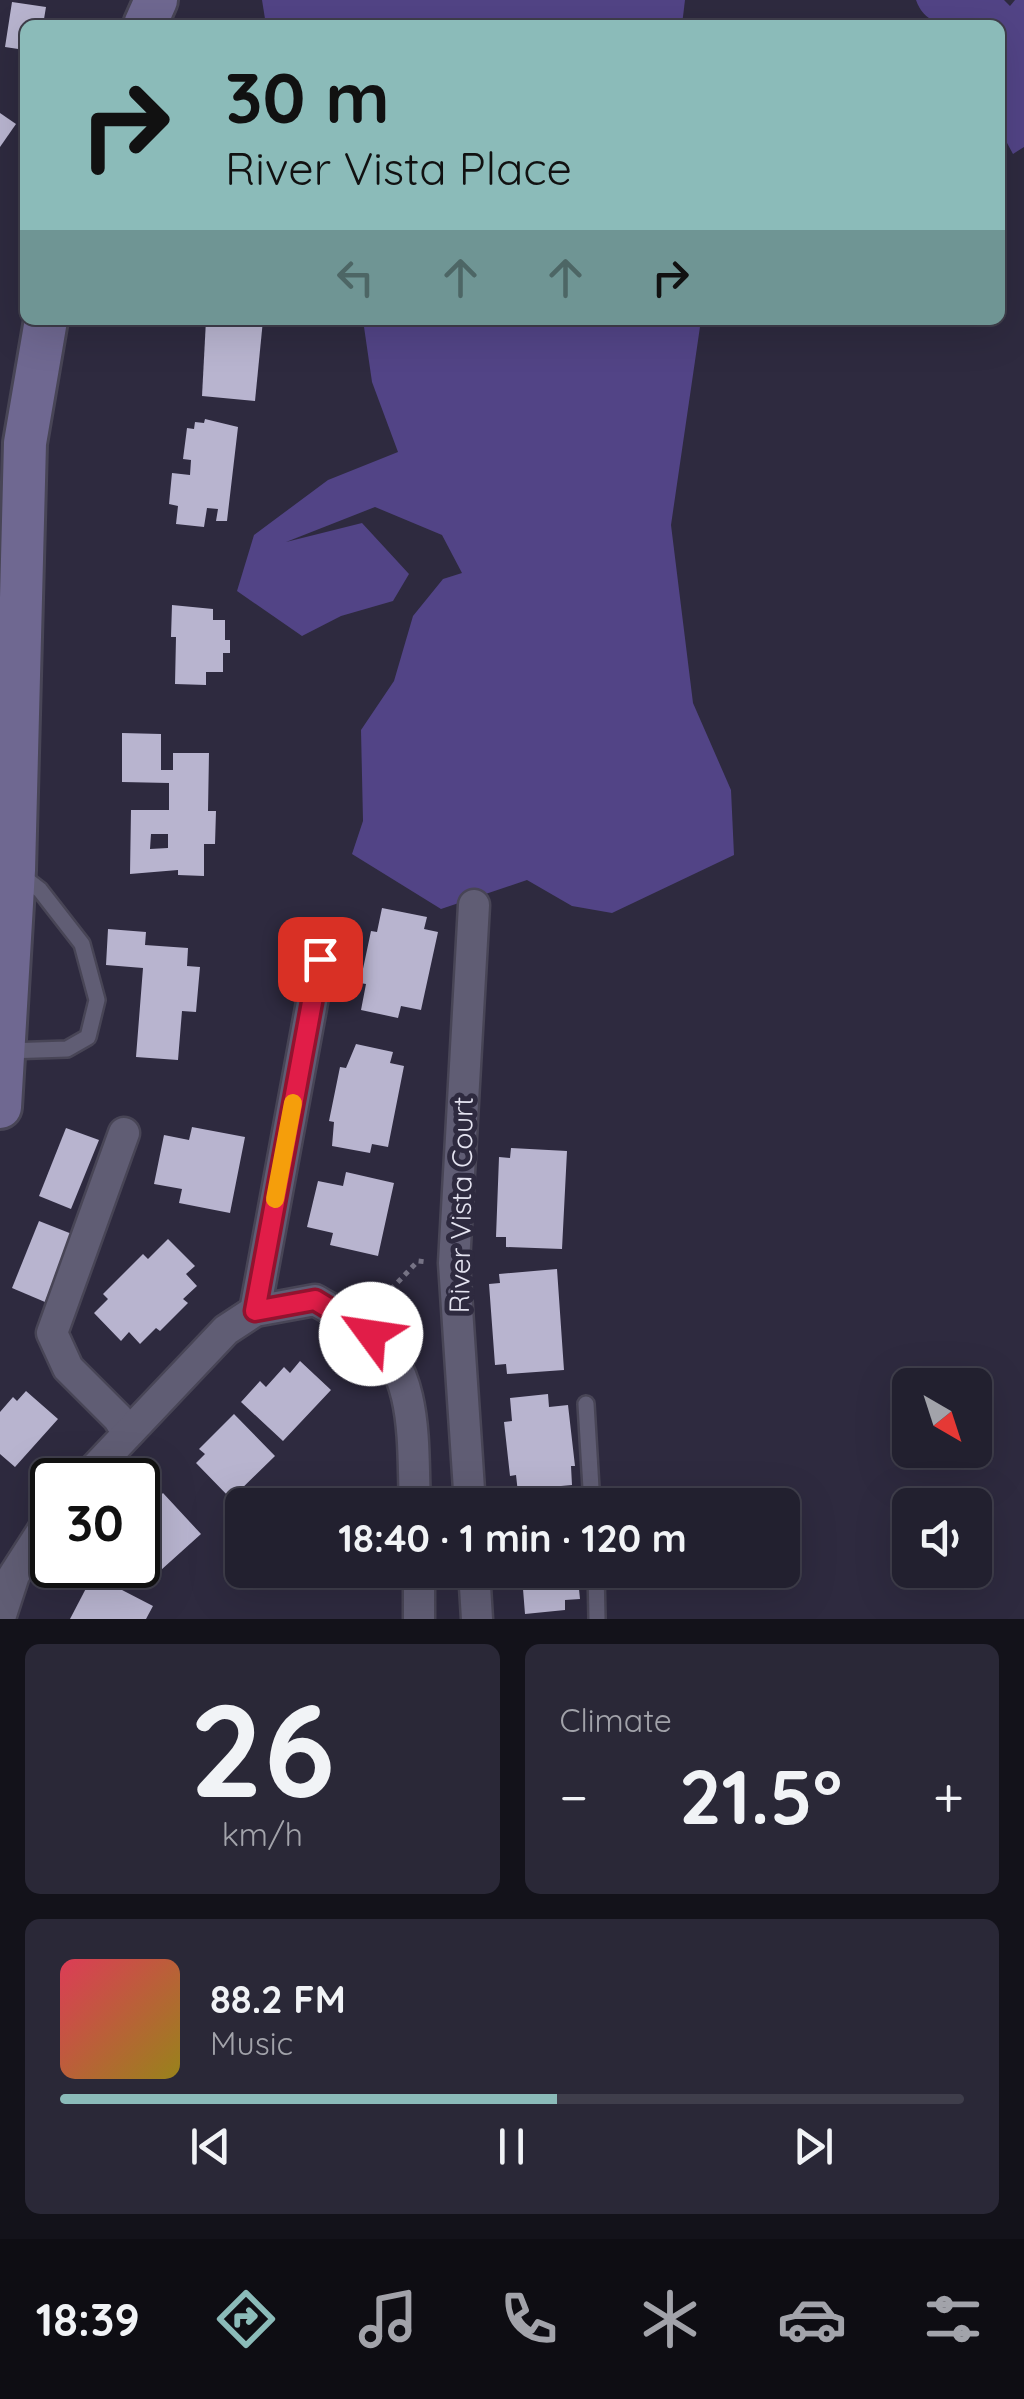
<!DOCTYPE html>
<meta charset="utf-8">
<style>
body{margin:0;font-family:Quicksand,sans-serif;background:#2a2837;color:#f1f3f6;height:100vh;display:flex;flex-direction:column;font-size:38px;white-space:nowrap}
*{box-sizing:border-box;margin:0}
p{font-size:32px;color:#a2a3aa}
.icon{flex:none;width:55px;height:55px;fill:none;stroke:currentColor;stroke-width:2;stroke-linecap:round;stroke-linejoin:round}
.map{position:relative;height:1619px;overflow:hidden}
.drawer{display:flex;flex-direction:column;gap:25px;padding:25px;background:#13121a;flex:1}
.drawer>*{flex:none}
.hud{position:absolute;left:20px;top:20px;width:985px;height:305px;border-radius:15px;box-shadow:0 10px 40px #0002,0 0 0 2px #3f3e4b;background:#8bbbb9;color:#111;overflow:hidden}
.needle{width:65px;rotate:141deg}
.controls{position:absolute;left:892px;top:1368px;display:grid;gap:20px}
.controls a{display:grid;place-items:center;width:100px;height:100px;border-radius:15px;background:#22202f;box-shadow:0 10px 40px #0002,0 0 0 2px #3f3e4b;font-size:50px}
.speed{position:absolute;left:30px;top:1458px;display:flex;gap:20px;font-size:50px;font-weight:700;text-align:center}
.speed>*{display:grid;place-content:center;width:130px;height:130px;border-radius:50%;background:#22202f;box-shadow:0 10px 40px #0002,0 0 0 2px #3f3e4b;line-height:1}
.speed .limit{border:5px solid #111;border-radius:15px;background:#fff;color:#111}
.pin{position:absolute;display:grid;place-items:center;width:85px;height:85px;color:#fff;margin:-42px;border-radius:20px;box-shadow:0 5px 15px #0006}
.me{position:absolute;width:110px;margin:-55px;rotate:301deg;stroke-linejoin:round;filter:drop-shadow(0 0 8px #0008)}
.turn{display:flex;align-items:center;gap:35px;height:210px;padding:0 40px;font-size:45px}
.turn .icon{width:130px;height:130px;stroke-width:2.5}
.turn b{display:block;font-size:70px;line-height:85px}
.lanes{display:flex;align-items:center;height:95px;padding:0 40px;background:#0003;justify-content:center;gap:50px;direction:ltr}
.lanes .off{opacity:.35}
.big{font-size:75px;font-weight:700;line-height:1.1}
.drawer .tile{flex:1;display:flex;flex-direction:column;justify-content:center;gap:15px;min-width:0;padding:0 35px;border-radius:15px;background:#2a2837}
.drawer .dial{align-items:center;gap:0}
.dial b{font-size:130px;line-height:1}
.song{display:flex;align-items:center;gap:30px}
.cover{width:120px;height:120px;border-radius:15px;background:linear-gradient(135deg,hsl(350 70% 55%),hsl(50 70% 35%))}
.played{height:10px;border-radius:5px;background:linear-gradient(90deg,#8bbbb9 55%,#3f3e4b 55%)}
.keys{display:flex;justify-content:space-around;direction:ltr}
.heat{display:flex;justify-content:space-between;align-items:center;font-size:55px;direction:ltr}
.drawer .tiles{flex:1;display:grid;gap:25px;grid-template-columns:1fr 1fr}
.tile:last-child{grid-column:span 2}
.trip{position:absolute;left:225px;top:1488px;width:575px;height:100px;border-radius:15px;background:#22202f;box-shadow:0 10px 40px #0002,0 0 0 2px #3f3e4b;font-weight:700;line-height:100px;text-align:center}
.dock{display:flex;height:160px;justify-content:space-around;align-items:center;background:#0e0d13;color:#a2a3aa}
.dock .icon{width:70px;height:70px}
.dock .on{color:#8bbbb9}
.dock b{font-size:45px;color:#f1f3f6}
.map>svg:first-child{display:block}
</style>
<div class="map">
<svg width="1024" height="1619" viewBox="0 0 1024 1619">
<rect width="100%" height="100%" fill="#2e2a3f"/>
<g fill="#524486">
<polygon points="262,0 685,0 682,25 266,25"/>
<path d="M916,0h88l6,6 5,-6h9v147l-11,7 -13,-24v-105c-31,0 -72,10 -84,-25z"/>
<polygon points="363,320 701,320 671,525 693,703 731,790 734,855 612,913 572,906 527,880 441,909 352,854 363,821 361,730 394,681 413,616 443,579 462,573 442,535 375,507 286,542 362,523 409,574 393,601 341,616 302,636 237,591 254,535 328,480 398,452 372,382"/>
</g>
<g fill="#b8b4cf" fill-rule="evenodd">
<polygon points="12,2 46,7 43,25 25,25 25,50 5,47"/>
<polygon points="0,113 16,124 0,147"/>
<polygon points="206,320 263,320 255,401 202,396"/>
<polygon points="205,419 238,427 227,521 216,521 218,509 207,508 204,527 176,524 178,506 169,504 172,473 190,475 191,460 183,459 187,428 194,429 195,422 204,423"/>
<polygon points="172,605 213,609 213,620 225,620 225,640 230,640 230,653 223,653 223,672 206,672 206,685 175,684 176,637 171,637"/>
<path d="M122,733l39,1v36h12v-17h36l-1,58h8l-1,33h-11v32l-26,-1v-5l-48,4 1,-64h38v-27l-47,-1zM151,834h17v14l-18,1z"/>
<polygon points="382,908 427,917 424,929 438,932 421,1010 401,1006 398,1018 361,1010 366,984 360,983 371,931 377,932"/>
<polygon points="108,929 146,932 145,945 188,948 187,966 200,967 196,1012 182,1011 178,1060 136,1057 143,968 106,965"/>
<polygon points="356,1044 393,1052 390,1063 404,1066 388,1147 372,1144 370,1153 332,1146 334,1122 329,1121 340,1067 346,1068"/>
<polygon points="192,1127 245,1137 230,1213 179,1203 182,1189 154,1184 164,1135 189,1140"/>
<polygon points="66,1128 99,1140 71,1209 39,1196"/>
<polygon points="511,1148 567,1151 562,1249 506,1247 506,1237 496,1237 499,1157 510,1158"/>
<polygon points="346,1172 394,1183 378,1256 330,1245 333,1233 307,1227 318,1181 343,1186"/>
<polygon points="39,1221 72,1234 45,1302 12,1288"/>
<polygon points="168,1239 195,1266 186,1274 197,1286 183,1299 188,1303 160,1331 156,1328 140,1344 129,1332 121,1341 94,1313 108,1299 103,1294 143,1254 148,1259"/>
<polygon points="557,1269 564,1370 507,1374 506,1364 495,1365 489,1284 500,1283 499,1274"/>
<polygon points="300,1361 331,1390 283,1441 241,1402 260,1381 266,1387 284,1367 290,1373"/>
<polygon points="26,1391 58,1419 15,1467 0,1454 0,1412 13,1397 17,1401"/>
<polygon points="548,1394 549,1407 568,1405 575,1466 571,1466 572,1485 561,1486 562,1497 519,1502 516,1475 510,1476 504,1422 512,1421 510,1398"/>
<polygon points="234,1414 275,1456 231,1499 196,1463 205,1454 199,1449"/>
<polygon points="163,1493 201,1534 161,1570 138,1545 138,1528 149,1517 144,1511"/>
<polygon points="517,1570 577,1570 580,1599 565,1600 565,1610 525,1614 523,1589 518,1590"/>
<polygon points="93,1575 153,1606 146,1619 70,1619"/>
</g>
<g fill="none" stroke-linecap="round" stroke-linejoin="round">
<defs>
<g id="lane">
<polyline points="7,1051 67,1049 88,1037 97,1000 82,944 40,890 22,876"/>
<polyline points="586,1404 592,1505"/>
<polyline points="596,1570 597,1619"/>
</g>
<g id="street">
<polyline points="124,1133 52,1333 68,1368 118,1418 127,1432"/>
<polyline points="255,1311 320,959"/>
<path d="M84,1480l142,-150 29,-19 60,-11c17,10 37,20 53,32 52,39 44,115 47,173"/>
<polyline points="470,1505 454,1263 474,905"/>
<polyline points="474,1570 477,1619"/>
<polyline points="0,1618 14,1575 52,1516"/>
<polyline points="419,1619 419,1570"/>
</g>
<g id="secondary">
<polyline points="145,25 156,0"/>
<polyline points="0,1107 14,870 25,443 46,320"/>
</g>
</defs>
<use href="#lane" stroke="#484556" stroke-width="20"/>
<use href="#street" stroke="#484556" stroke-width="35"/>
<use href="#secondary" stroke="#484556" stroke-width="48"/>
<polyline stroke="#767385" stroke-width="5" stroke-dasharray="5 5" stroke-linecap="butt" points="377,1304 418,1261 427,1262"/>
<use href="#lane" stroke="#605d74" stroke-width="15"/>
<use href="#street" stroke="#605d74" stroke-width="30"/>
<use href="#secondary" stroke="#6f6891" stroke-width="42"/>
</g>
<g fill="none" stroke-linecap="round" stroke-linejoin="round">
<defs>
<polyline id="route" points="320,959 255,1311 315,1300 371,1334"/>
</defs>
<use href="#route" stroke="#92132f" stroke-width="25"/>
<use href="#route" stroke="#e11d48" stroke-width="18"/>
<polyline stroke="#f59e0b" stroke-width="18" points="275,1199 293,1103"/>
</g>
<g text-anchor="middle" stroke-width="10" stroke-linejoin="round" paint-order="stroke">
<g font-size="28" fill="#e5e4f1" stroke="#2e2a3f">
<text transform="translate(461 1205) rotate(-89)" y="10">River Vista Court</text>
</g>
</g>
</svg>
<div class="controls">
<a><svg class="needle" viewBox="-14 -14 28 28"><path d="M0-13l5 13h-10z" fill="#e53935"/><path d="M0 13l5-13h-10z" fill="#a2a3aa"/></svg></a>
<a><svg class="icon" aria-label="sound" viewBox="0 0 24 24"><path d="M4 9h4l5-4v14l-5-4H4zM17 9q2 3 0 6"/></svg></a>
</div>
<div class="speed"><div class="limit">30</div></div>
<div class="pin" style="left:320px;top:959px;background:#d93025"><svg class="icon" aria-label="arrive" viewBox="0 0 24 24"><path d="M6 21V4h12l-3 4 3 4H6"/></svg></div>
<svg class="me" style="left:371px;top:1334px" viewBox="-20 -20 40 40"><circle r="19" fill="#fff"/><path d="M0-13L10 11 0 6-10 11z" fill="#e11d48"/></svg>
<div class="trip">18:40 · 1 min · 120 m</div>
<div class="hud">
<div class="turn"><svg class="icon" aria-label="right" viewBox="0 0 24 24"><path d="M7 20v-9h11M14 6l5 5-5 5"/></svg><div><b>30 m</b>River Vista Place</div></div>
<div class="lanes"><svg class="icon off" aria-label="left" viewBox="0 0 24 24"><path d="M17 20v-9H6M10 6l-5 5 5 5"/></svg><svg class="icon off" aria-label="ahead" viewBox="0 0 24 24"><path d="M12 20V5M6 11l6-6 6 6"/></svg><svg class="icon off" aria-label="ahead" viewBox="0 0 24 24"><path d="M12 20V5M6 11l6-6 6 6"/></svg><svg class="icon" aria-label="right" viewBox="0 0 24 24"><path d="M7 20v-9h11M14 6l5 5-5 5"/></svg></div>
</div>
</div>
<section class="drawer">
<div class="tiles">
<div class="tile dial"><b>26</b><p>km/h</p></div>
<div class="tile"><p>Climate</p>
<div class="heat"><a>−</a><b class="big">21.5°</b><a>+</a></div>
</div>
<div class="tile">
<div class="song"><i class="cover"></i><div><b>88.2 FM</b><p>Music</p></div></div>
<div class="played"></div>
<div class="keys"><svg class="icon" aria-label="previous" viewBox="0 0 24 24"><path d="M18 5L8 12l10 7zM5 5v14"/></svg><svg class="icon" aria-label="pause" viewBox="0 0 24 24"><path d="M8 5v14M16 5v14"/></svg><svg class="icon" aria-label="next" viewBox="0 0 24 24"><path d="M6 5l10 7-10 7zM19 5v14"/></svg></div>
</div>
</div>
</section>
<nav class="dock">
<b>18:39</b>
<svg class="icon on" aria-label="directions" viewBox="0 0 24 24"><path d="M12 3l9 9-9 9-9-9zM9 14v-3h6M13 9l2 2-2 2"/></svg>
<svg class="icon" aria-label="music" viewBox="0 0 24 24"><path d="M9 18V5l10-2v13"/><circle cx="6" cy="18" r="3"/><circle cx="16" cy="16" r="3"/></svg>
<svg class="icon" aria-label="phone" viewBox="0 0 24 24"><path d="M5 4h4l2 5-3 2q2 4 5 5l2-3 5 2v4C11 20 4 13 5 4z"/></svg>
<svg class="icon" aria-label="climate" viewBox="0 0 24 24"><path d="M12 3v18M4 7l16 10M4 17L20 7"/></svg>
<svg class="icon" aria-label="car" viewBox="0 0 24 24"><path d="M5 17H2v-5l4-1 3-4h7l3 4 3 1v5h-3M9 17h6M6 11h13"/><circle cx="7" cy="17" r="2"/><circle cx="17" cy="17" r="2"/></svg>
<svg class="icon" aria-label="filters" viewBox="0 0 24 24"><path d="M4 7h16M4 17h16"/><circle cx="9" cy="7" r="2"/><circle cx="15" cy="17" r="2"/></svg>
</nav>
